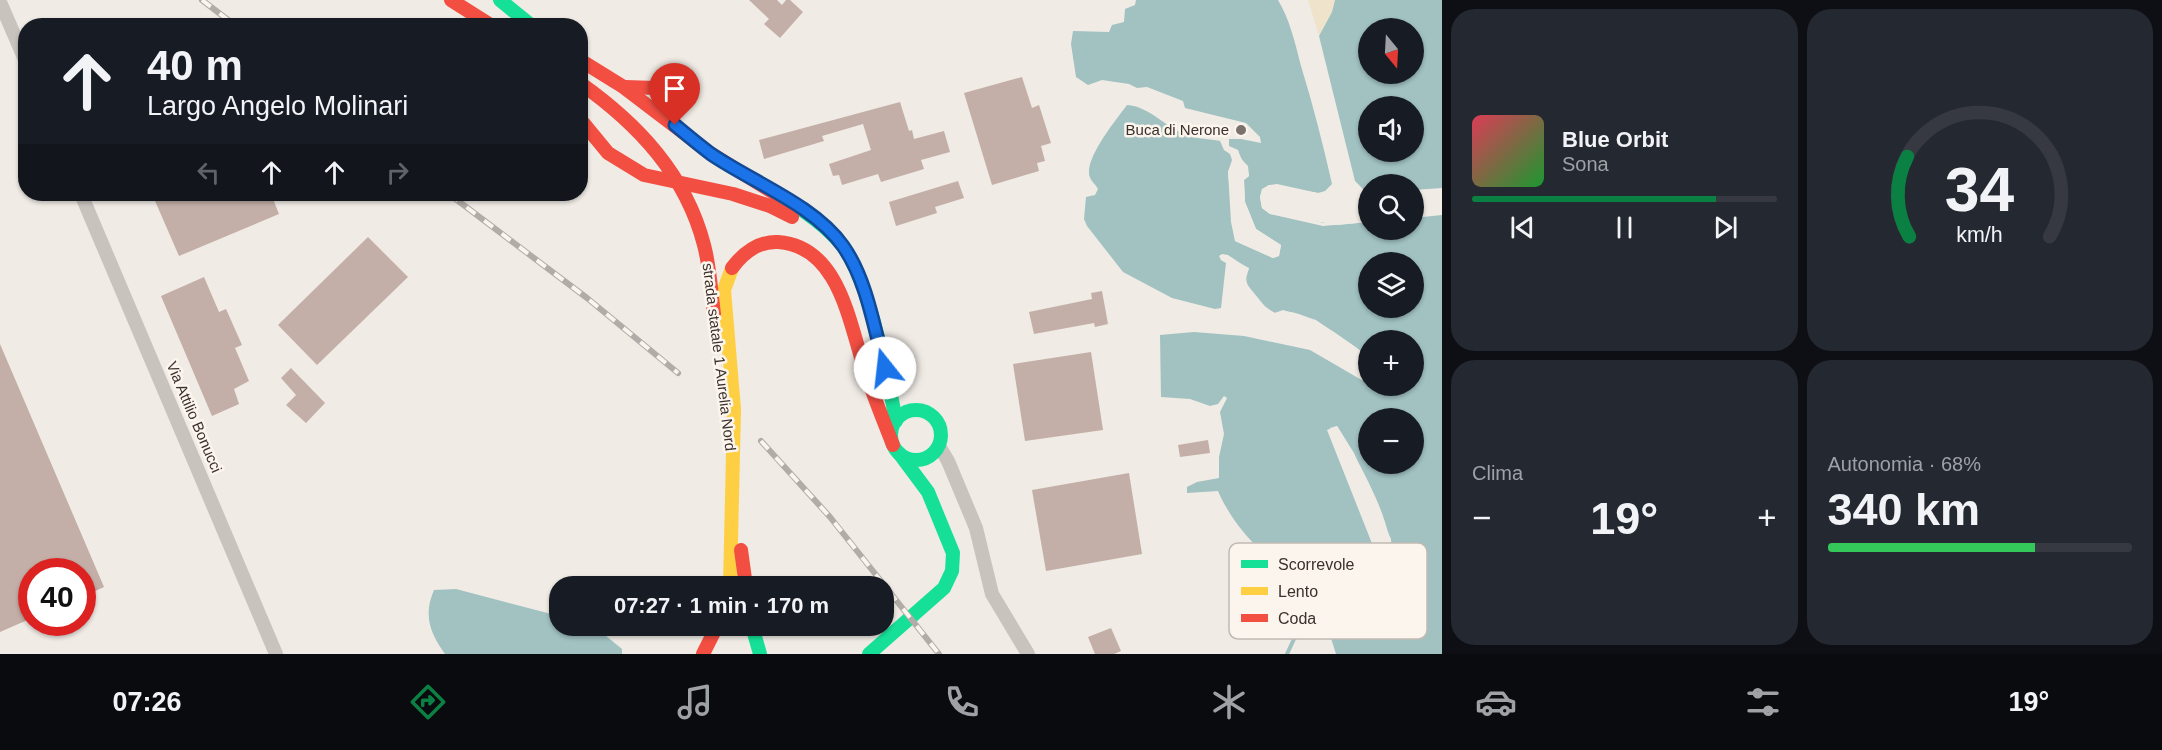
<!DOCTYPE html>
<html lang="it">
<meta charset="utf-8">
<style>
body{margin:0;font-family:Arial,sans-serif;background:#242831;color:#f1f3f6;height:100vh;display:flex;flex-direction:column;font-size:22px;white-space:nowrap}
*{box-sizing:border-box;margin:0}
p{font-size:20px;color:#9ea1a6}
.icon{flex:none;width:33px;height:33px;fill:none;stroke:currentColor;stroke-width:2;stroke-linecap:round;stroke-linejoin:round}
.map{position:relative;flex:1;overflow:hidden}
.details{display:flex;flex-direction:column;gap:9px;padding:9px;background:#0d0f14;width:720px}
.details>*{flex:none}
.top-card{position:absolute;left:18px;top:18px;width:570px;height:183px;border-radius:24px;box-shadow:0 2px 4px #0004;background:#171b24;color:#f1f3f6;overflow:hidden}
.needle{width:39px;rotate:162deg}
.tools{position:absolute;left:1358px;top:18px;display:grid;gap:12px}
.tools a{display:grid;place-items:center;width:66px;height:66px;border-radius:50%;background:#171b24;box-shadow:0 2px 4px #0004;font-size:30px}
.speed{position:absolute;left:18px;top:558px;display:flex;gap:12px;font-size:30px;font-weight:700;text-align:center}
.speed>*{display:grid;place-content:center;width:78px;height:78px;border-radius:50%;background:#171b24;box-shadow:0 2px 4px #0004;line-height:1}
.speed .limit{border:9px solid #d22;background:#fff;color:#111}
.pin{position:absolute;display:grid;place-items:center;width:51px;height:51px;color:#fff;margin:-62px -26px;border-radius:50% 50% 50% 0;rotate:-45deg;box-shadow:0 0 6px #0007}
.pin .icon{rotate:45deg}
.me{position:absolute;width:66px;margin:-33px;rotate:344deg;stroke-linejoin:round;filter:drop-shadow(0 0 4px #0008)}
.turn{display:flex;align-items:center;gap:21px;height:126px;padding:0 30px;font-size:27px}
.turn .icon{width:78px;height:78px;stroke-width:2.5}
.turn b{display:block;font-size:42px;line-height:51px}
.lanes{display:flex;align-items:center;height:57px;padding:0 30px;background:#0003;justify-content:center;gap:30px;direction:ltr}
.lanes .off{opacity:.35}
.big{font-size:45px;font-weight:600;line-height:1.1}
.details .tile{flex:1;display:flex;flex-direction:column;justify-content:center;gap:9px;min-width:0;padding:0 21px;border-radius:24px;background:#242831}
.details .dial{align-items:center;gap:0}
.dial svg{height:156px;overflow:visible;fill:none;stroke:#363941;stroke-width:7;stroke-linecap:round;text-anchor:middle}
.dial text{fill:#f1f3f6;stroke:none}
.song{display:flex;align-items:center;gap:18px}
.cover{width:72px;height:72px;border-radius:9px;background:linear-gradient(135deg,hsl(350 70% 55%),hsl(130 70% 35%))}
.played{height:6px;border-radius:3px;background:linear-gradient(90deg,#0b8043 80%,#363941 80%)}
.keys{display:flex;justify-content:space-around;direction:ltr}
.heat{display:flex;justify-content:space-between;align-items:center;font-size:33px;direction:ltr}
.charge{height:9px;border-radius:4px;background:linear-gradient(90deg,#34c759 68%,#363941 0)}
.details .tiles{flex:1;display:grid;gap:9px;grid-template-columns:repeat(2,1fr)}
.trip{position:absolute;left:549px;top:576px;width:345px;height:60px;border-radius:24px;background:#171b24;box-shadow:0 2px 4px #0004;font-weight:600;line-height:60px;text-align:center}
.tab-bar{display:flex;height:96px;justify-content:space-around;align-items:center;background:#090b0e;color:#9ea1a6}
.tab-bar .icon{width:42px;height:42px}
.tab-bar .on{color:#0b8043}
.tab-bar b{font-size:27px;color:#f1f3f6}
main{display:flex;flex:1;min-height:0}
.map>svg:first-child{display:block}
</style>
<main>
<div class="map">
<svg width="1442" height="654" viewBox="0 0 1442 654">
<rect width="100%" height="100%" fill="#f0ebe5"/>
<polygon fill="#efe3cc" points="1308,0 1335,0 1332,12 1319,36"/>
<g fill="#a1c2c1" fill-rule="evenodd">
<path d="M1136,0h142c12,20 17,43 23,66 12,39 22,78 31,118l-7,7 -7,2 -49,-8 -7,5 -2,7 2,11 8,6 68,11 30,-3v8h45v-12l29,-3v439h-106l-7,-22 7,-35c10,-2 27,-1 37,-5 51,-25 -17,-135 -36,-166l-10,4 46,116c2,8 4,15 -1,22 -9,14 -47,15 -62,10 -15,-6 -35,-17 -48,-27 -18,-15 -35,-39 -44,-60l-31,2v-6l10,-5 22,-4v-21l5,-23 -4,-22 7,-14 -3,-2 -6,8 -8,2 -20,-7 -29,-2 -1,-62 34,-3 50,4 66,14 62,36 8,8 13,-8h20v-46h-45v16c-22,-15 -66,-52 -93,-43 -13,-7 -37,-29 -26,-44l-21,-14 -6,-1 -1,6 5,3 -5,45 -6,1 -43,-11 -49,-26 -36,-46 -3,-7 2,-22 9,-2 3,-6c-3,-6 -9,-9 -9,-16 -1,-19 27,-53 38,-68 22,1 39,23 60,30 10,4 23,4 33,6l4,9 6,4 2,6 -4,12 7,69 38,17 6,-2 2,-11 -25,-16 -11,-27 -1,-22 5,-4c-1,-11 -8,-15 -11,-26l-9,-4v-7h12l20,4 -1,-6 -14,-14 -61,-15 -2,-7 -36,-14 -10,1 -8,-4 -27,-4 -14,5 -12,-8 -5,-33 2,-13 36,1 3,-7 12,-3 1,-13 10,-4zM1368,262h45v46h-45zM1368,418h45v46h-45z"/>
<path d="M1335,0h107v188l-29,2v-6h-45v6h-4l-9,-9 -36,-145 13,-24zM1368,28h45v46h-45zM1368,106h45v46h-45z"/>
<path d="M456,589l103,27 1,10 35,1 27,22v5h-177c-15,-21 -22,-39 -11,-64z"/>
</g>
<g fill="#f0ebe5">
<polygon points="1238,150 1240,158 1248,166 1249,176 1244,180 1245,202 1256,229 1281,245 1279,256 1273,258 1235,241 1231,222 1228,172 1234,158 1231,172 1234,222 1238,239 1273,255 1276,254 1278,247 1253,230 1242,203 1241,179 1246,175 1245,167 1237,158"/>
<polygon points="1277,184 1318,193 1315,196 1270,188 1264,191 1263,197 1264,206 1271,211 1324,223 1368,219 1368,222 1323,226 1270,214 1262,208 1260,197 1262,189 1269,185"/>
<polygon points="1222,254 1249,268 1245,282 1267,309 1275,313 1283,310 1316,320 1368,356 1368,359 1315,323 1283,314 1275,316 1266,312 1243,283 1244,270 1227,258 1223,257 1229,261 1229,264 1221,260 1219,256"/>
<polygon points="1337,426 1354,453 1391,539 1392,564 1389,576 1373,592 1336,597 1337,594 1371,589 1386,574 1389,564 1388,540 1352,455 1336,430 1331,431 1330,428"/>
</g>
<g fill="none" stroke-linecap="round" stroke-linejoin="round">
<polyline stroke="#a1c2c1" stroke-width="4" points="1287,654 1294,639 1334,607"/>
</g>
<g fill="#c3afa7">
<polygon points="749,0 777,0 782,5 786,0 790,0 803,12 780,38 764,24 769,19"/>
<polygon points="1022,77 1032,108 1039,105 1051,143 1041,146 1045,161 1037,163 1039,171 992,185 964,93"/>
<polygon points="900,102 909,131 912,130 914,139 944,131 950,152 921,160 924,169 881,182 878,174 842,185 839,175 833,176 829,164 871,150 863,124 822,136 824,141 764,159 759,140"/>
<polygon points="958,181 964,198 935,207 937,213 896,226 889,202"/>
<polygon points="152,194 271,194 279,214 179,256"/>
<polygon points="368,237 408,277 317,365 278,325"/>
<polygon points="204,277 219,312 226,309 242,345 235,348 249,381 234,389 239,404 212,416 161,296"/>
<polygon points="1102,291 1108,324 1095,327 1094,323 1034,334 1029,312 1092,299 1091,293"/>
<polygon points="0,344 104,587 82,597 82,572 32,572 32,618 0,632"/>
<polygon points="1091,352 1103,430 1025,441 1013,364"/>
<polygon points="291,368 325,403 306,423 286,405 296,395 281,378"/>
<polygon points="1208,440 1210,453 1180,457 1178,445"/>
<polygon points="1129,473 1142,554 1046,571 1032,490"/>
<polygon points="1111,628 1121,651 1114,654 1095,654 1088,637"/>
</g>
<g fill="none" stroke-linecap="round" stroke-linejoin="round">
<g stroke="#c9c3be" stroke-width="14">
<polyline points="0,2 26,62"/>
<polyline points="81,194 276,654"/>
<polyline points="939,446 948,461 976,528 992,594 1028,654"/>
</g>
<g stroke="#16e098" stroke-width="14">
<polyline points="500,0 532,26"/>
<path d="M779,196c23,13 45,28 62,48 27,33 47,134 55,177"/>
<circle cx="916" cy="435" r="25"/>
<polyline points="752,626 760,654"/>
<polyline points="869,654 944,588 952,571 953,553 928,492 899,453"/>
</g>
<polyline stroke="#ffcf43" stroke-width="14" points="730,586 734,409 724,290 732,268"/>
<g stroke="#f24e42" stroke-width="14">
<polyline points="451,0 492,26"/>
<polyline points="580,60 622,86 710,153 779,196"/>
<path d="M580,83c58,41 106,92 124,162 6,22 7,46 10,69"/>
<polyline points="625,87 656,88 683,74"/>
<polyline points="580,119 608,153 644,175 733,194 770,206 792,217"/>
<path d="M732,268c11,-15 27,-27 46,-26 61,4 71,80 86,125 8,26 19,52 29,78"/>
<polyline points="741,550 746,586"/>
<polyline points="703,654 717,626"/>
</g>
<defs>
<g id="rail">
<polyline points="202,0 236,26"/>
<polyline points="449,194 587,298 678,373"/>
<polyline points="761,441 830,517 939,654"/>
</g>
</defs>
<use href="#rail" stroke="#b1aca8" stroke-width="6"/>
<use href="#rail" stroke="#fbf5ee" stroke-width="4" stroke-dasharray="11" stroke-linecap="butt"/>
</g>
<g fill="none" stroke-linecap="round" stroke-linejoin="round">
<defs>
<path id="route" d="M675,125c12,10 24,20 36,29 41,28 103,51 132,92 24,34 31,82 42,122"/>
</defs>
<use href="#route" stroke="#114b97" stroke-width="15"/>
<use href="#route" stroke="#1a73e8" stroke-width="10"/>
</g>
<circle fill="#7a716c" stroke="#fbf5ee" stroke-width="2" cx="1241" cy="130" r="6"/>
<g text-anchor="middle" stroke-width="5" stroke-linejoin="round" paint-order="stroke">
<g font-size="15" fill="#3b302b" stroke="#fbf5ee" text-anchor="end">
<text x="1229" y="135">Buca di Nerone</text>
</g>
<g font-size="15" fill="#3b302b" stroke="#fbf5ee">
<text transform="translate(719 357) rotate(83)" y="5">strada statale 1 Aurelia Nord</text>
<text transform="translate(194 417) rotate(67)" y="5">Via Attilio Bonucci</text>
</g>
</g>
<rect x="1229" y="543" width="198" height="96" rx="9" fill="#fbf5ee" stroke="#c1bab4" stroke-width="1.5"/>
<rect x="1241" y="560" width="27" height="8" fill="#16e098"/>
<rect x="1241" y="587" width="27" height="8" fill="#ffcf43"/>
<rect x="1241" y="614" width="27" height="8" fill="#f24e42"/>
<g font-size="16" fill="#3b302b">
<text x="1278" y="570">Scorrevole</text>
<text x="1278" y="597">Lento</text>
<text x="1278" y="624">Coda</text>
</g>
</svg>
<div class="tools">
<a><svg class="needle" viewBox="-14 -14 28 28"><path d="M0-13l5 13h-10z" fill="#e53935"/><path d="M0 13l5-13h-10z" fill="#9ea1a6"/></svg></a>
<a><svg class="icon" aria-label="sound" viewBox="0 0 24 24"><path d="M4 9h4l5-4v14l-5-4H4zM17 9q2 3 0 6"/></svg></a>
<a><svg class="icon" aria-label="search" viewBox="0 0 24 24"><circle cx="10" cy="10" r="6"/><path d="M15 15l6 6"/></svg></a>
<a><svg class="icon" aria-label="layers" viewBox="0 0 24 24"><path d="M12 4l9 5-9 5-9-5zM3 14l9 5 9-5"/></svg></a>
<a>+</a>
<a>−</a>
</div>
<div class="speed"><div class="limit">40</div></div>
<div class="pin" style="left:675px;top:125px;background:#d93025"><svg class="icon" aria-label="arrive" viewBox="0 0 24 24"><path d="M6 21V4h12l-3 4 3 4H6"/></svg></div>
<svg class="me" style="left:885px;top:368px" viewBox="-20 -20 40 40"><circle r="19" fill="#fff"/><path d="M0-13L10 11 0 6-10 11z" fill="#1a73e8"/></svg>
<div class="trip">07:27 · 1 min · 170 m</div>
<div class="top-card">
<div class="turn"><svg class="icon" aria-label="ahead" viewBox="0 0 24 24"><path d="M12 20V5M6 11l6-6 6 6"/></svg><div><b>40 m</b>Largo Angelo Molinari</div></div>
<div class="lanes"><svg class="icon off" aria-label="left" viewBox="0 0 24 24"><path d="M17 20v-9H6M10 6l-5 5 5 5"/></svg><svg class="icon" aria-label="ahead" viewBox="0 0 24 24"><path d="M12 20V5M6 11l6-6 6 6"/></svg><svg class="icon" aria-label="ahead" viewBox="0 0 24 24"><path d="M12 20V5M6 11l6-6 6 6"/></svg><svg class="icon off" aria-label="right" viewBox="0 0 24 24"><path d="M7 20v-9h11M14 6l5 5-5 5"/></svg></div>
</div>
</div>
<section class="details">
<div class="tiles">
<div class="tile">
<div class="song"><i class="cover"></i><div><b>Blue Orbit</b><p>Sona</p></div></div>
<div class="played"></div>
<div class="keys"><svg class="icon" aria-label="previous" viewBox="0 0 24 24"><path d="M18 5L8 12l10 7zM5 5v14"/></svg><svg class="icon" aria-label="pause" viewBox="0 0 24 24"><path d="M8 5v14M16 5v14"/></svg><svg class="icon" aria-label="next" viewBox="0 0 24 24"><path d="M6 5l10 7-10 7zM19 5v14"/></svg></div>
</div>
<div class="tile dial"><svg viewBox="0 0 100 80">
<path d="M14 69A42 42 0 1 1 86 69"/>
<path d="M14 69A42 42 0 0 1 13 28" stroke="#0b8043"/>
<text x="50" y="56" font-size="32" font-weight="700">34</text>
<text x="50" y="72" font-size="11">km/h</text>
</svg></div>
<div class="tile"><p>Clima</p>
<div class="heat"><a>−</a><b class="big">19°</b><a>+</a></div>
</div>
<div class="tile"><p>Autonomia · 68%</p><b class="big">340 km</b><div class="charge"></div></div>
</div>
</section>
</main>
<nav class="tab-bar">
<b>07:26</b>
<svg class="icon on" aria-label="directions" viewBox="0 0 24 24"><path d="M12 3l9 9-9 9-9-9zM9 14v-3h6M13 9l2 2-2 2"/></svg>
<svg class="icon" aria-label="music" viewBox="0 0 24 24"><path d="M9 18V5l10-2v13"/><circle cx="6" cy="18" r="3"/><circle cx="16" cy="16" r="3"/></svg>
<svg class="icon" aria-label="phone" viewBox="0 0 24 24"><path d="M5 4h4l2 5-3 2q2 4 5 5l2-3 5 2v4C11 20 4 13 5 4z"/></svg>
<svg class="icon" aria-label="climate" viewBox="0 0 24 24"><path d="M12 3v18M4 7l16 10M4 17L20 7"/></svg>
<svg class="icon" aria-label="car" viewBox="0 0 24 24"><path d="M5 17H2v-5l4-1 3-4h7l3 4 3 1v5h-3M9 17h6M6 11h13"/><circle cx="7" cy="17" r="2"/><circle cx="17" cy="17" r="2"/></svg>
<svg class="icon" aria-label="filters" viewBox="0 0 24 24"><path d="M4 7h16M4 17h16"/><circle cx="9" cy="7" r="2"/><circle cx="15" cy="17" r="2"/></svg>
<b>19°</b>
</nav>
